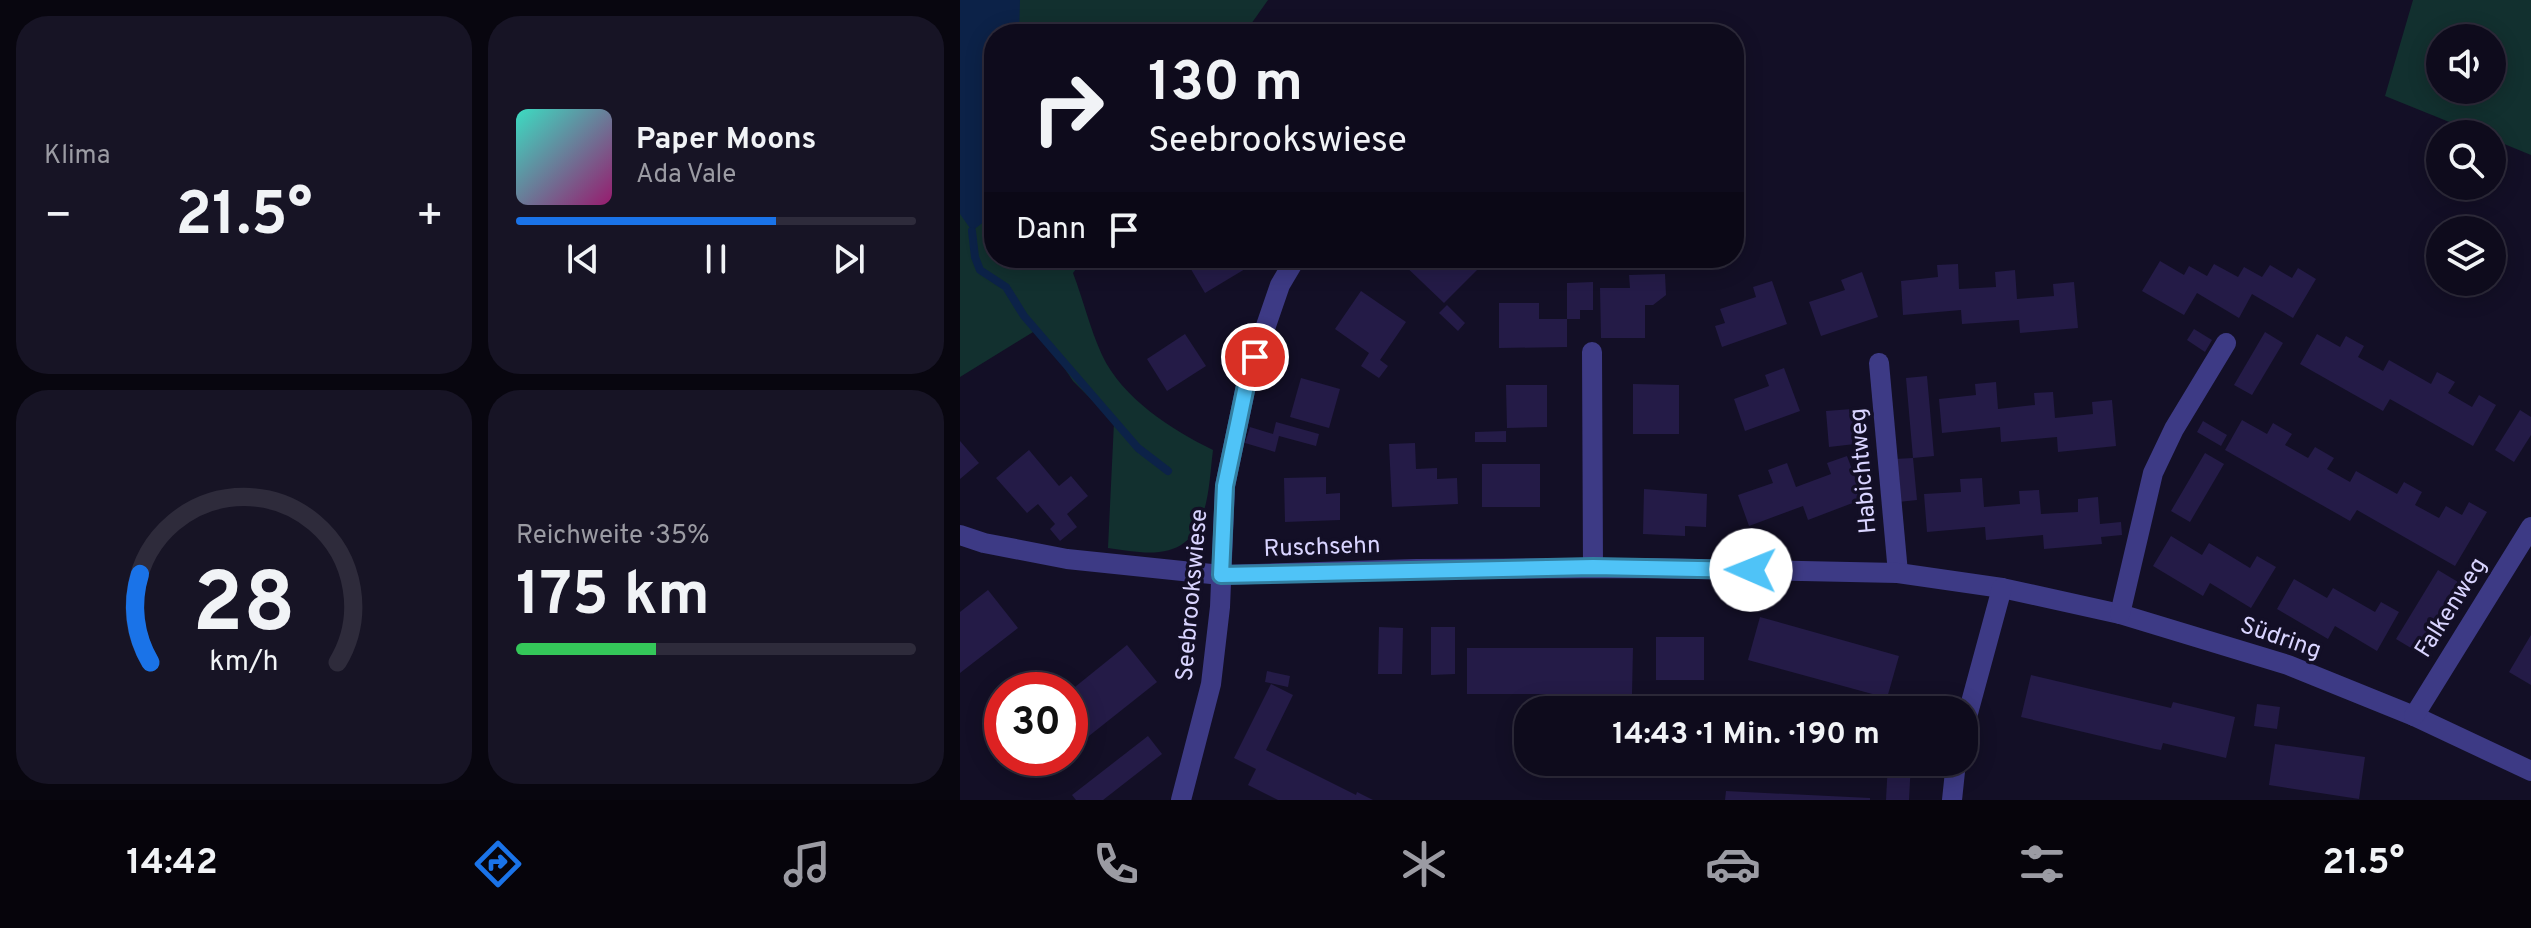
<!DOCTYPE html>
<html lang="de">
<meta charset="utf-8">
<style>
body{margin:0;font-family:Overpass,sans-serif;background:#171425;color:#f1f3f6;height:100vh;display:flex;flex-direction:column;font-size:30px;white-space:nowrap}
*{box-sizing:border-box;margin:0}
p{font-size:26px;color:#9b9ba3}
.icon{flex:none;width:44px;height:44px;fill:none;stroke:currentColor;stroke-width:2;stroke-linecap:round;stroke-linejoin:round}
.map{position:relative;flex:1;overflow:hidden}
.sheet{display:flex;flex-direction:column;gap:16px;padding:16px;background:#08060f;width:960px}
.sheet>*{flex:none}
.top-card{position:absolute;left:24px;top:24px;width:760px;height:244px;border-radius:32px;box-shadow:0 4px 20px #0003,0 0 0 2px #2e2b3b;background:#0e0b1c;color:#f1f3f6;overflow:hidden}
.buttons{position:absolute;left:1466px;top:24px;display:grid;gap:16px}
.buttons a{display:grid;place-items:center;width:80px;height:80px;border-radius:50%;background:#0e0b1c;box-shadow:0 4px 20px #0003,0 0 0 2px #2e2b3b;font-size:40px}
.speed{position:absolute;left:24px;top:672px;display:flex;gap:16px;font-size:40px;font-weight:700;text-align:center}
.speed>*{display:grid;place-content:center;width:104px;height:104px;border-radius:50%;background:#0e0b1c;box-shadow:0 4px 20px #0003,0 0 0 2px #2e2b3b;line-height:1}
.speed .limit{border:12px solid #d22;background:#fff;color:#111}
.pin{position:absolute;display:grid;place-items:center;width:68px;height:68px;color:#fff;margin:-34px;border:4px solid #fff;border-radius:50%;box-shadow:0 2px 8px #0007}
.me{position:absolute;width:88px;margin:-44px;rotate:271deg;stroke-linejoin:round;filter:drop-shadow(0 0 6px #0008)}
.turn{display:flex;align-items:center;gap:28px;height:168px;padding:0 32px;font-size:36px}
.turn .icon{width:104px;height:104px;stroke-width:2.5}
.turn b{display:block;font-size:56px;line-height:68px}
.then{display:flex;align-items:center;height:76px;padding:0 32px;background:#0003;gap:16px;font-size:30px}
.big{font-size:60px;font-weight:700;line-height:1.1}
.sheet .widget{flex:1;display:flex;flex-direction:column;justify-content:center;gap:12px;min-width:0;padding:0 28px;border-radius:32px;background:#171425}
.sheet .dial{align-items:center;gap:0}
.dial svg{height:208px;overflow:visible;fill:none;stroke:#2e2b3b;stroke-width:7;stroke-linecap:round;text-anchor:middle}
.dial text{fill:#f1f3f6;stroke:none}
.song{display:flex;align-items:center;gap:24px}
.cover{width:96px;height:96px;border-radius:12px;background:linear-gradient(135deg,hsl(170 70% 55%),hsl(320 70% 35%))}
.played{height:8px;border-radius:4px;background:linear-gradient(90deg,#1a73e8 65%,#2e2b3b 65%)}
.keys{display:flex;justify-content:space-around;direction:ltr}
.heat{display:flex;justify-content:space-between;align-items:center;font-size:44px;direction:ltr}
.charge{height:12px;border-radius:6px;background:linear-gradient(90deg,#34c759 35%,#2e2b3b 0)}
.sheet .tiles{flex:1;display:grid;gap:16px;grid-template-columns:repeat(2,1fr)}
.trip{position:absolute;left:554px;top:696px;width:464px;height:80px;border-radius:32px;background:#0e0b1c;box-shadow:0 4px 20px #0003,0 0 0 2px #2e2b3b;font-weight:700;line-height:80px;text-align:center}
.tabs{display:flex;height:128px;justify-content:space-around;align-items:center;background:#06040b;color:#9b9ba3}
.tabs .icon{width:56px;height:56px}
.tabs .active{color:#1a73e8}
.tabs b{font-size:36px;color:#f1f3f6}
main{display:flex;flex:1;min-height:0}
.map>svg:first-child{display:block}
</style>
<main>
<section class="sheet">
<div class="tiles">
<div class="widget"><p>Klima</p>
<div class="heat"><a>−</a><b class="big">21.5°</b><a>+</a></div>
</div>
<div class="widget">
<div class="song"><i class="cover"></i><div><b>Paper Moons</b><p>Ada Vale</p></div></div>
<div class="played"></div>
<div class="keys"><svg class="icon" aria-label="previous" viewBox="0 0 24 24"><path d="M18 5L8 12l10 7zM5 5v14"/></svg><svg class="icon" aria-label="pause" viewBox="0 0 24 24"><path d="M8 5v14M16 5v14"/></svg><svg class="icon" aria-label="next" viewBox="0 0 24 24"><path d="M6 5l10 7-10 7zM19 5v14"/></svg></div>
</div>
<div class="widget dial"><svg viewBox="0 0 100 80">
<path d="M14 69A42 42 0 1 1 86 69"/>
<path d="M14 69A42 42 0 0 1 10 35" stroke="#1a73e8"/>
<text x="50" y="56" font-size="32" font-weight="700">28</text>
<text x="50" y="72" font-size="11">km/h</text>
</svg></div>
<div class="widget"><p>Reichweite · 35%</p><b class="big">175 km</b><div class="charge"></div></div>
</div>
</section>
<div class="map">
<svg width="1571" height="800" viewBox="0 0 1571 800">
<rect width="100%" height="100%" fill="#130f26"/>
<g fill="#12302f" fill-rule="evenodd">
<path d="M0,0h308l-24,34h-250v224h90l-11,15c10,26 17,56 29,82 20,43 70,75 111,95 -5,38 -3,97 -54,102 -16,2 -34,-2 -51,-4l6,-126 -41,-41 -35,-52 -78,48z"/>
<path d="M1453,0h118v155l-39,-16v-5h-13l-94,-38zM1480,38h52v52h-52z"/>
</g>
<polygon fill="#0c2248" points="0,0 60,0 59,34 34,34 34,214 12,231 0,214"/>
<g fill="none" stroke-linecap="round" stroke-linejoin="round">
<polyline stroke="#0c2248" stroke-width="8" points="12,231 15,257 20,270 46,287 64,316 178,448 208,471"/>
</g>
<g fill="#241b47">
<polygon points="227,258 285,258 290,266 245,293 225,259"/>
<polygon points="441,258 505,258 517,270 484,303 439,260"/>
<polygon points="1200,261 1224,275 1229,266 1247,276 1254,264 1278,277 1284,267 1302,277 1310,265 1332,278 1338,268 1356,279 1333,318 1292,294 1279,318 1237,293 1224,315 1182,291"/>
<polygon points="998,264 999,289 1036,287 1035,272 1055,270 1057,299 1094,296 1093,284 1114,282 1118,328 1060,333 1059,320 1002,324 1001,310 943,315 941,281 978,277 977,265"/>
<polygon points="902,272 918,317 861,336 849,302 885,290 881,280"/>
<polygon points="705,274 706,295 693,305 685,305 685,338 641,338 640,288 670,288 669,275"/>
<polygon points="812,281 827,324 762,347 755,326 765,323 760,309 796,297 793,287"/>
<polygon points="633,282 633,310 620,310 620,319 607,319 607,283"/>
<polygon points="401,291 446,322 420,360 428,366 419,378 401,366 409,353 375,329"/>
<polygon points="539,303 579,303 579,319 607,319 607,347 539,348"/>
<polygon points="487,305 505,323 498,331 479,313"/>
<polygon points="1234,329 1252,340 1245,352 1227,340"/>
<polygon points="1305,332 1323,343 1292,395 1274,385"/>
<polygon points="225,334 246,366 207,391 187,359"/>
<polygon points="1357,334 1380,347 1386,336 1404,346 1398,357 1423,371 1429,360 1471,384 1477,372 1495,382 1488,393 1512,407 1519,395 1536,405 1513,446 1430,399 1423,411 1340,364"/>
<polygon points="824,368 840,411 785,431 774,399 809,386 805,375"/>
<polygon points="967,376 974,456 953,458 957,500 938,502 935,459 953,458 946,378"/>
<polygon points="341,378 380,389 369,428 330,417"/>
<polygon points="1036,382 1038,409 1075,405 1074,393 1093,392 1095,418 1133,414 1132,402 1152,400 1156,446 1098,452 1097,437 1041,442 1040,427 982,433 979,399 1016,395 1015,384"/>
<polygon points="673,384 719,385 719,434 673,434"/>
<polygon points="546,385 587,385 587,427 547,428"/>
<polygon points="892,409 895,444 869,447 866,411"/>
<polygon points="1560,410 1571,417 1571,435 1554,462 1535,450"/>
<polygon points="1282,420 1307,434 1313,423 1332,434 1325,445 1348,458 1355,447 1374,458 1367,469 1390,482 1396,471 1437,494 1444,482 1462,492 1455,505 1479,518 1486,506 1502,515 1509,502 1527,512 1495,566 1397,510 1390,521 1265,450"/>
<polygon points="1243,421 1267,435 1261,446 1237,432"/>
<polygon points="316,422 359,434 356,446 319,436 315,452 285,443 290,427 313,434"/>
<polygon points="546,431 546,442 515,442 515,432"/>
<polygon points="0,441 19,463 0,479"/>
<polygon points="455,443 456,469 477,468 477,479 497,478 498,504 432,507 429,444"/>
<polygon points="69,450 99,486 111,476 128,496 107,514 117,527 100,541 90,529 95,524 78,504 67,513 36,478"/>
<polygon points="1245,453 1264,464 1230,522 1211,511"/>
<polygon points="887,456 903,499 848,520 843,506 789,526 778,495 813,483 808,470 827,463 836,487 871,474 867,463"/>
<rect x="522" y="464" width="58" height="43"/>
<polygon points="366,477 366,494 380,493 380,520 325,522 324,478"/>
<polygon points="1022,478 1024,507 1060,504 1059,491 1079,490 1081,514 1118,512 1118,499 1138,497 1140,524 1161,522 1162,535 1141,537 1142,544 1084,549 1083,535 1026,540 1025,527 967,532 964,494 1001,492 1000,479"/>
<polygon points="684,489 747,494 746,527 725,526 725,536 683,534"/>
<polygon points="1211,536 1242,555 1249,543 1290,568 1297,556 1316,567 1291,608 1250,583 1243,596 1193,566"/>
<polygon points="1478,570 1498,582 1456,651 1436,639"/>
<polygon points="1334,579 1367,598 1373,588 1415,612 1421,602 1439,612 1417,651 1375,626 1368,639 1317,609"/>
<polygon points="28,590 58,628 0,673 0,612"/>
<polygon points="800,617 939,656 927,698 788,660"/>
<polygon points="419,627 443,628 442,674 418,674"/>
<polygon points="471,627 495,627 495,674 471,675"/>
<polygon points="1571,635 1571,685 1549,672"/>
<rect x="696" y="637" width="48" height="43"/>
<polygon points="167,645 197,682 110,751 110,691"/>
<polygon points="507,648 673,648 672,694 507,694"/>
<polygon points="307,671 330,676 328,687 305,682"/>
<polygon points="1071,675 1211,708 1213,702 1275,717 1266,758 1203,743 1201,750 1195,749 1061,717"/>
<polygon points="311,684 333,695 306,750 396,795 397,792 413,800 318,800 288,785 296,769 274,758"/>
<polygon points="1297,704 1320,707 1317,729 1294,726"/>
<polygon points="188,736 202,754 143,800 116,800 112,795"/>
<polygon points="1315,744 1405,757 1399,799 1309,785"/>
<polygon points="928,762 951,762 949,800 926,800"/>
<polygon points="766,791 910,798 910,800 765,800"/>
</g>
<g fill="none" stroke-linecap="round" stroke-linejoin="round">
<g stroke="#3d3a85" stroke-width="20">
<polyline points="632,352 633,567"/>
<polyline points="919,363 938,573"/>
<polyline points="0,535 24,543 107,559 261,575 456,569 686,568 938,573 1042,588 1160,614 1328,665 1454,716 1571,771"/>
<polyline points="1160,614 1193,473 1214,429 1266,343"/>
<polyline points="1454,716 1571,527"/>
<polyline points="1004,728 1042,588"/>
<polyline points="221,800 251,684 260,607 265,486 287,381 320,285 336,258"/>
<polyline points="992,800 996,762"/>
</g>
</g>
<g fill="none" stroke-linecap="round" stroke-linejoin="round">
<defs>
<polyline id="route" points="295,357 287,381 265,486 261,575 633,567 791,570"/>
</defs>
<use href="#route" stroke="#337fa1" stroke-width="20"/>
<use href="#route" stroke="#4fc3f7" stroke-width="14"/>
</g>
<g text-anchor="middle" stroke-width="7" stroke-linejoin="round" paint-order="stroke">
<g font-size="24" fill="#d9d4ff" stroke="#130f26">
<text transform="translate(902 471) rotate(-95)" y="8">Habichtweg</text>
<text transform="translate(362 546) rotate(-2)" y="8">Ruschsehn</text>
<text transform="translate(231 595) rotate(-85)" y="8">Seebrookswiese</text>
<text transform="translate(1490 607) rotate(-58)" y="8">Falkenweg</text>
<text transform="translate(1321 637) rotate(19)" y="8">Südring</text>
</g>
</g>
</svg>
<div class="buttons">
<a><svg class="icon" aria-label="sound" viewBox="0 0 24 24"><path d="M4 9h4l5-4v14l-5-4H4zM17 9q2 3 0 6"/></svg></a>
<a><svg class="icon" aria-label="search" viewBox="0 0 24 24"><circle cx="10" cy="10" r="6"/><path d="M15 15l6 6"/></svg></a>
<a><svg class="icon" aria-label="layers" viewBox="0 0 24 24"><path d="M12 4l9 5-9 5-9-5zM3 14l9 5 9-5"/></svg></a>
</div>
<div class="speed"><div class="limit">30</div></div>
<div class="pin" style="left:295px;top:357px;background:#d93025"><svg class="icon" aria-label="arrive" viewBox="0 0 24 24"><path d="M6 21V4h12l-3 4 3 4H6"/></svg></div>
<svg class="me" style="left:791px;top:570px" viewBox="-20 -20 40 40"><circle r="19" fill="#fff"/><path d="M0-13L10 11 0 6-10 11z" fill="#4fc3f7"/></svg>
<div class="trip">14:43 · 1 Min. · 190 m</div>
<div class="top-card">
<div class="turn"><svg class="icon" aria-label="right" viewBox="0 0 24 24"><path d="M7 20v-9h11M14 6l5 5-5 5"/></svg><div><b>130 m</b>Seebrookswiese</div></div>
<div class="then">Dann<svg class="icon" aria-label="arrive" viewBox="0 0 24 24"><path d="M6 21V4h12l-3 4 3 4H6"/></svg></div>
</div>
</div>
</main>
<nav class="tabs">
<b>14:42</b>
<svg class="icon active" aria-label="directions" viewBox="0 0 24 24"><path d="M12 3l9 9-9 9-9-9zM9 14v-3h6M13 9l2 2-2 2"/></svg>
<svg class="icon" aria-label="music" viewBox="0 0 24 24"><path d="M9 18V5l10-2v13"/><circle cx="6" cy="18" r="3"/><circle cx="16" cy="16" r="3"/></svg>
<svg class="icon" aria-label="phone" viewBox="0 0 24 24"><path d="M5 4h4l2 5-3 2q2 4 5 5l2-3 5 2v4C11 20 4 13 5 4z"/></svg>
<svg class="icon" aria-label="climate" viewBox="0 0 24 24"><path d="M12 3v18M4 7l16 10M4 17L20 7"/></svg>
<svg class="icon" aria-label="car" viewBox="0 0 24 24"><path d="M5 17H2v-5l4-1 3-4h7l3 4 3 1v5h-3M9 17h6M6 11h13"/><circle cx="7" cy="17" r="2"/><circle cx="17" cy="17" r="2"/></svg>
<svg class="icon" aria-label="filters" viewBox="0 0 24 24"><path d="M4 7h16M4 17h16"/><circle cx="9" cy="7" r="2"/><circle cx="15" cy="17" r="2"/></svg>
<b>21.5°</b>
</nav>
